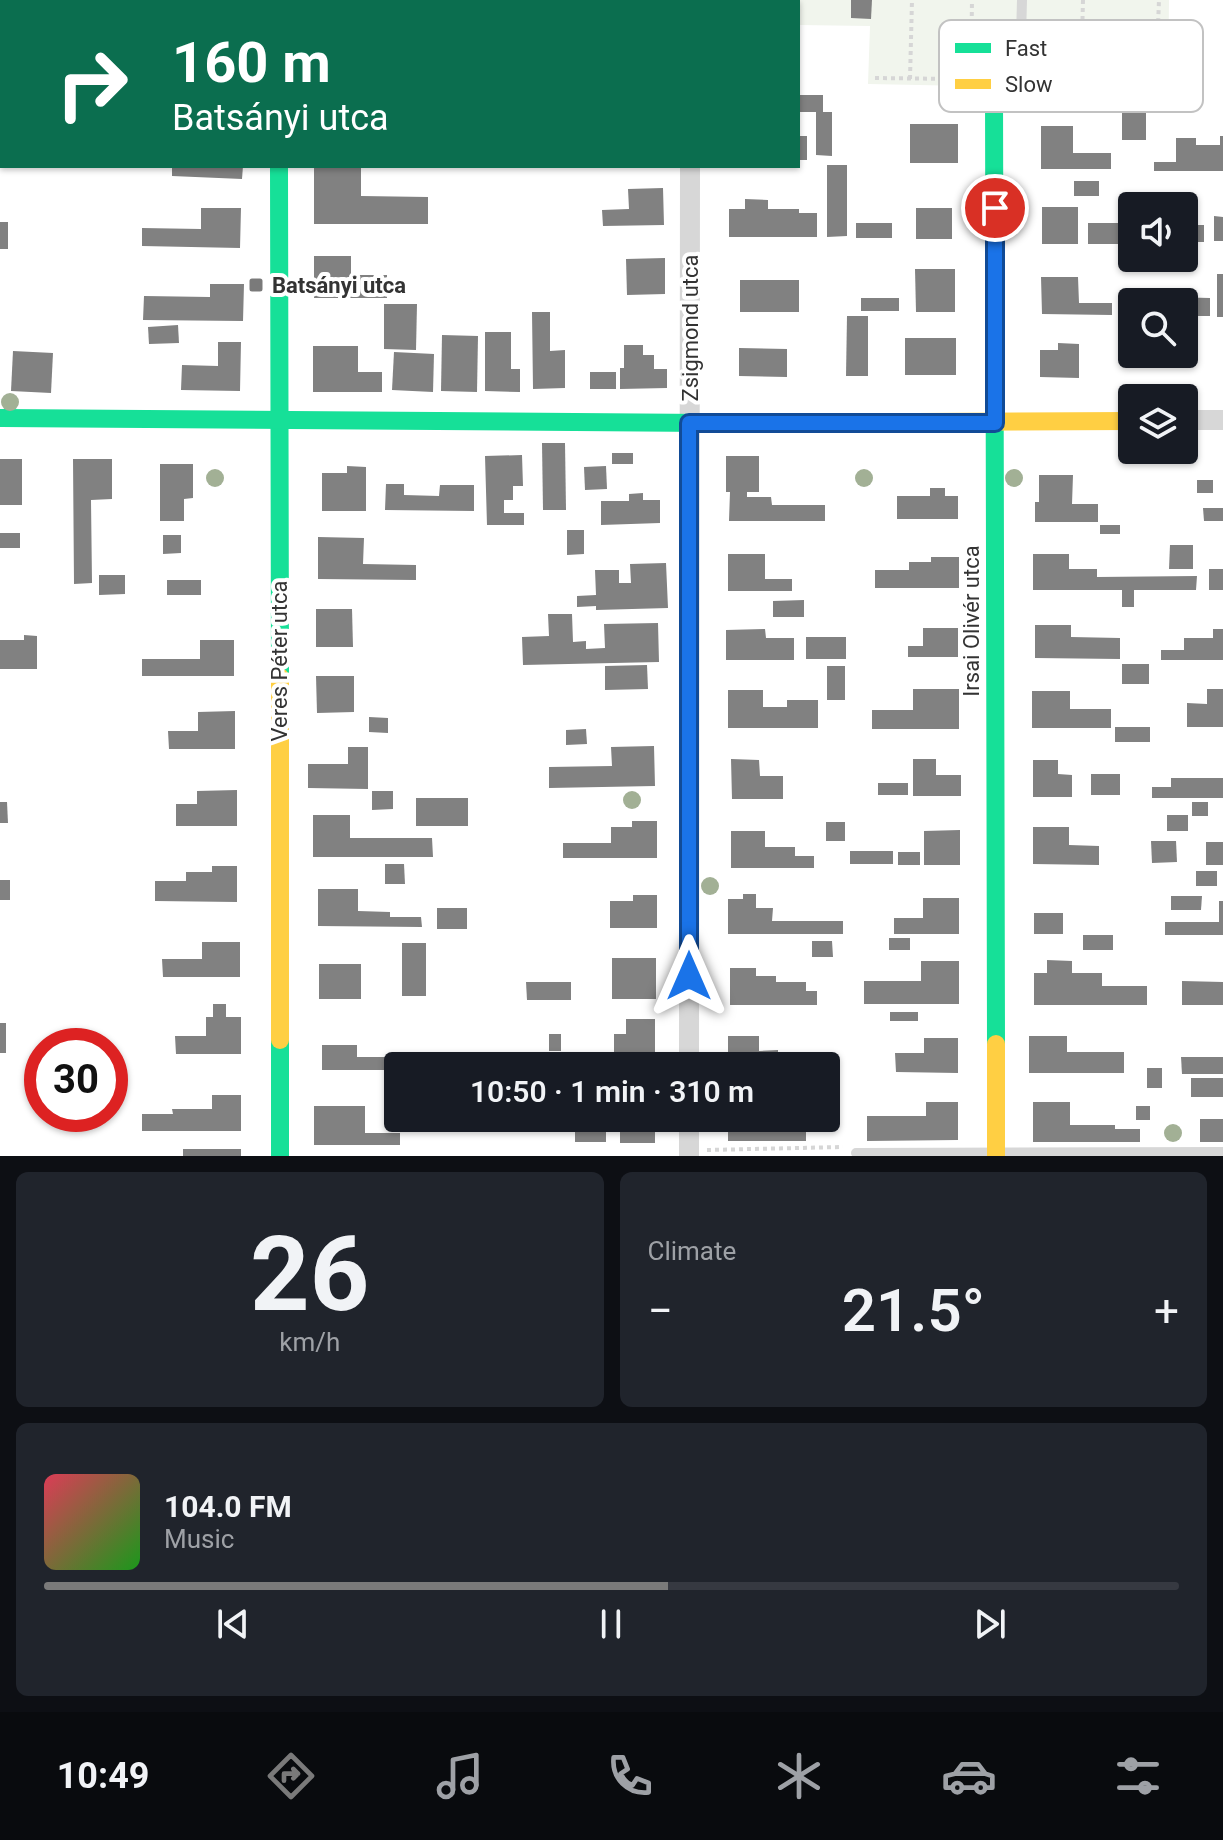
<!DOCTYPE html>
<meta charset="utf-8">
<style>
body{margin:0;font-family:Roboto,sans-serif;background:#20242c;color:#f1f3f6;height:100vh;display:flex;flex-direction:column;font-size:30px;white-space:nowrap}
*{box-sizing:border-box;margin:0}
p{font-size:26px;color:#9ea1a6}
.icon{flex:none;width:44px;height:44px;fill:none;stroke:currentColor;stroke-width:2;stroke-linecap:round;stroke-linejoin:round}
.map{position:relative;height:1156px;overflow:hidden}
.drawer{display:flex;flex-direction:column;gap:16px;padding:16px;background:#0d0f14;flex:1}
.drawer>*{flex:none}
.top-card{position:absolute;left:0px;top:0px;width:800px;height:168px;box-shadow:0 2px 6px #0004;background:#0b6e4f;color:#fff;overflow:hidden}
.controls{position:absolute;left:1118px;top:192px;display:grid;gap:16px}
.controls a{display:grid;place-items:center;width:80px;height:80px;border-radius:8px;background:#171b24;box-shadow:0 2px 6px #0004;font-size:40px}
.speed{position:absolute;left:24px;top:1028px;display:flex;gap:16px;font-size:40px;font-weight:700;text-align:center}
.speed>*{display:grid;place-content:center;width:104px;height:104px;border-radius:50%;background:#171b24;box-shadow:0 2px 6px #0004;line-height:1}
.speed .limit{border:12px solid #d22;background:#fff;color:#111}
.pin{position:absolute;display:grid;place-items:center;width:68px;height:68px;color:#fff;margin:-34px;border:4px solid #fff;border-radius:50%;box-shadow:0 2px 8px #0007}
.me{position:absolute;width:88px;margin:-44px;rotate:0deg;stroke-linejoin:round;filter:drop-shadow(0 0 6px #0008)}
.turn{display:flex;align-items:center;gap:28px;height:168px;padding:0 40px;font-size:36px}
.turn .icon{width:104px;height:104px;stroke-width:2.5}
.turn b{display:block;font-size:56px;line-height:68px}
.big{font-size:60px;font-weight:600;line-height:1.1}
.drawer .widget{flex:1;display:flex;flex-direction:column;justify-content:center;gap:12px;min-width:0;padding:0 28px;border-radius:12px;background:#20242c}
.drawer .dial{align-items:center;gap:0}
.dial b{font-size:104px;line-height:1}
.song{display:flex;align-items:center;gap:24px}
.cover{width:96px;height:96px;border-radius:12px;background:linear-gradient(135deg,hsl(350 70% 55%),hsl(120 70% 35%))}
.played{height:8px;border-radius:4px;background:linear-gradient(90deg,#7a7a7a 55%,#363941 55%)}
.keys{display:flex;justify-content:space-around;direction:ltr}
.heat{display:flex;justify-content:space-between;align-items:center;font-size:44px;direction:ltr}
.drawer .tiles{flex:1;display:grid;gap:16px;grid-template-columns:1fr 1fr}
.widget:last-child{grid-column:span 2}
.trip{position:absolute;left:384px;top:1052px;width:456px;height:80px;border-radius:8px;background:#171b24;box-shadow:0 2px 6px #0004;font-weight:600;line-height:80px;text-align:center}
.menu{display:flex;height:128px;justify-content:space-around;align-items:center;background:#090b0e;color:#9ea1a6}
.menu .icon{width:56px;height:56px}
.menu .active{color:#7a7a7a}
.menu b{font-size:36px;color:#f1f3f6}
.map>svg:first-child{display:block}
</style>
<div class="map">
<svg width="1223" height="1156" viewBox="0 0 1223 1156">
<rect width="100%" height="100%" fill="#fff"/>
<polygon fill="#f1f5ed" points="717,0 1169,0 1168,90 868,84 870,26 798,25 798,2"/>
<g fill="#818181">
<polygon points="851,0 872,0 871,19 851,18"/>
<polygon points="798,95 823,95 823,112 832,112 832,156 816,155 816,112 798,112"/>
<rect x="1122" y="108" width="24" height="32"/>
<rect x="910" y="124" width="48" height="39"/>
<polygon points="1041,126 1073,126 1073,153 1111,153 1111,169 1041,169"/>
<rect x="798" y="136" width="9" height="24"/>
<polygon points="1220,136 1223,136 1223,171 1154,171 1154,162 1176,162 1176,138 1196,138 1196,145 1220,145"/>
<polygon points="827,165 847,165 847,236 827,237"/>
<polygon points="172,166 243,166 242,179 172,176"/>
<polygon points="314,166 361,166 361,196 428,197 428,224 314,224"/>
<rect x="1074" y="181" width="25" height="15"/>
<polygon points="663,188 664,225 603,226 602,210 629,209 628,189"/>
<polygon points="745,199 768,200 768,209 799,209 799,213 817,213 817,237 729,237 729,209 745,209"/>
<rect x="1042" y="207" width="36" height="37"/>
<polygon points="201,208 241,208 240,248 142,246 142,228 201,229"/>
<rect x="916" y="208" width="36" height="31"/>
<polygon points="1214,216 1223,217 1223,241 1214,241"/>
<rect x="0" y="222" width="8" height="27"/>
<rect x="856" y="223" width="36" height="15"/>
<polygon points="1088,223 1121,223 1120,244 1088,244"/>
<rect x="1184" y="225" width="20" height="17"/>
<polygon points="314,256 351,256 351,275 387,275 387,298 314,298"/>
<polygon points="665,258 665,294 627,295 626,259"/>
<polygon points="915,269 955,269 955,312 916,312"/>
<rect x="1217" y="274" width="6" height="43"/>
<polygon points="1041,277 1078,277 1079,303 1112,303 1112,315 1042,314"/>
<rect x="740" y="280" width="59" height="32"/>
<polygon points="210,284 244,284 243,321 143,320 144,296 210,297"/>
<polygon points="1170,297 1210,298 1210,316 1184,316 1184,302 1170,302"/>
<rect x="861" y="298" width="38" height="13"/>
<polygon points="384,304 417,304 416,350 384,349"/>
<polygon points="532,312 550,312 550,351 565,350 565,388 533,389"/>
<polygon points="847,316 868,316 868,376 846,376"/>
<polygon points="178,325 179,343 149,344 148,327"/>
<polygon points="485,332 511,332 511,369 520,369 520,392 485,391"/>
<polygon points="442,335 478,336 477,392 441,391"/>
<rect x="905" y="338" width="51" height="37"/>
<polygon points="218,342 241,342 240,391 181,390 182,365 218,366"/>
<polygon points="1058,343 1079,344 1079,378 1040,377 1040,350 1058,350"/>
<polygon points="624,345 643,345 643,355 654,355 654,369 667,369 667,388 620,389 620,368 624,368"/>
<polygon points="313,346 358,346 358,372 382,372 382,392 313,392"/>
<polygon points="739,348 787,349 787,377 739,376"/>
<polygon points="13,351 53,353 51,393 11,391"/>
<polygon points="394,352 434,354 433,392 392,390"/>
<rect x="1148" y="354" width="19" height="12"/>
<rect x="590" y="372" width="26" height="17"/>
<polygon points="542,443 565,443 566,510 543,510"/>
<rect x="612" y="453" width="21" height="11"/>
<polygon points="522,455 523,486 513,486 513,500 504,500 504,513 524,513 524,525 487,525 485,456"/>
<polygon points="726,456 759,456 759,492 747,492 747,497 771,497 772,505 825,505 825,521 729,521 730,492 726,492"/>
<rect x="0" y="459" width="22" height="46"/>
<polygon points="73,459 112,459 112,499 91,500 92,583 74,584"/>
<polygon points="160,464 193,464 193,498 184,499 184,521 160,521"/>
<polygon points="347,466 366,467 366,511 322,511 322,473 347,473"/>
<polygon points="606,466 607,489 585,490 584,467"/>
<polygon points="1039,475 1073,475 1072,504 1098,504 1098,522 1035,522 1035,502 1039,502"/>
<rect x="1197" y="480" width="16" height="13"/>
<polygon points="386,484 404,484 404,495 439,496 440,485 474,485 474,511 385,510"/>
<polygon points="930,488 945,488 945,496 958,496 958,519 897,519 897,496 930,496"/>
<polygon points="643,493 643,500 660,500 660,523 601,525 601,501 629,501 629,494"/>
<polygon points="1203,508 1223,508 1223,521 1204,521"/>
<rect x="1100" y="525" width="20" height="9"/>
<polygon points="567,530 584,530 584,554 567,555"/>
<rect x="0" y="533" width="20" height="15"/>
<polygon points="163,535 181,535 181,553 163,554"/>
<polygon points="318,537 364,538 363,564 416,565 416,580 318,579"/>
<polygon points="1170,545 1193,545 1193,569 1169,569"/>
<polygon points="728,554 765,554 765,579 792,579 792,591 728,591"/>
<polygon points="1033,554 1069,554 1069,569 1097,569 1097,577 1197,576 1196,590 1134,590 1134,607 1122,607 1122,590 1033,590"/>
<polygon points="931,557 959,557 959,588 875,588 875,570 909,570 909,562 931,562"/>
<polygon points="666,563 668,608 596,610 596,606 577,607 577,596 596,595 595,570 619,570 619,583 631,583 630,564"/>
<rect x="1209" y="569" width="14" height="21"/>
<polygon points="99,575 125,575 125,594 99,595"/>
<rect x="167" y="580" width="34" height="15"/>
<polygon points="804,600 804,617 773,617 773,601"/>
<polygon points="316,609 352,609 353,647 316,647"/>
<polygon points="548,614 572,614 573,642 586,641 586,649 605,648 604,624 658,623 659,662 523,665 522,637 549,636"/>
<polygon points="1035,625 1071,625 1071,637 1120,638 1120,659 1035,658"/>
<polygon points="923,628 958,628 958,657 908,657 908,646 923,646"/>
<polygon points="765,629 766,638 794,638 794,660 726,660 726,630"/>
<polygon points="1213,629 1223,629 1223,660 1161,660 1161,650 1184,650 1184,638 1213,638"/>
<polygon points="24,635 37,636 37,669 0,669 0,640 24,640"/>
<rect x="806" y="637" width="40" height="22"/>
<polygon points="200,640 234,640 234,676 142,676 142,659 200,659"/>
<rect x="1122" y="664" width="27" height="20"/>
<polygon points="647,665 648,689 605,690 605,666"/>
<rect x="827" y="666" width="18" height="34"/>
<polygon points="316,676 354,676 354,712 317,713"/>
<polygon points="913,689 959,689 959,729 872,729 872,710 913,710"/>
<polygon points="1207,689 1223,689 1223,727 1187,727 1187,703 1207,704"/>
<polygon points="728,690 763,690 763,707 787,707 787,700 818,700 818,728 728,728"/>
<polygon points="1032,691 1070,691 1070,709 1111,709 1111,728 1032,728"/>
<polygon points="235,711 235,749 169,749 168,731 198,731 198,712"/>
<polygon points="369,717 388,718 388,733 369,732"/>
<rect x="1115" y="727" width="35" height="15"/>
<polygon points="586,729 587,744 566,745 566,730"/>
<polygon points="654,746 655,786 549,788 549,767 612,766 611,747"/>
<polygon points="348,747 368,747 368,789 308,788 308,764 348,764"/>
<polygon points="731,759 759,760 760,776 783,776 783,799 732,799"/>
<polygon points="913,759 936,759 936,775 961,775 961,796 913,796"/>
<polygon points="1033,760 1058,760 1058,774 1072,775 1072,797 1033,797"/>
<rect x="1091" y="774" width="29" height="21"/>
<polygon points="1171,778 1223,778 1223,798 1152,798 1152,787 1171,787"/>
<rect x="878" y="783" width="30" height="12"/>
<polygon points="237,790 237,826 176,826 176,804 197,804 197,791"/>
<polygon points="372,791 393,791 393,809 372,810"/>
<rect x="416" y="798" width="52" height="28"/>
<polygon points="0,802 7,802 8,823 0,823"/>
<rect x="1192" y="802" width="16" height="14"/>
<polygon points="313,815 350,815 350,838 432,838 433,857 313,857"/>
<rect x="1167" y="815" width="21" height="16"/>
<polygon points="632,821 657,821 657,858 563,858 563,843 611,843 611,827 632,827"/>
<rect x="826" y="822" width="19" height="19"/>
<polygon points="1033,827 1069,827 1069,845 1099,846 1099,865 1033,864"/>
<polygon points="960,830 960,865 924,865 924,831"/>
<polygon points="731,831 765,831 765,847 795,847 795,856 814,856 814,868 731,868"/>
<polygon points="1151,841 1176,841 1177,862 1152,863"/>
<rect x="1206" y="842" width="17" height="23"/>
<rect x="850" y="851" width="43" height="13"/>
<rect x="898" y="852" width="22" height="13"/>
<polygon points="385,864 404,864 405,884 385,884"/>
<polygon points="212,866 237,866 237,902 155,901 155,881 186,881 186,872 212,872"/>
<rect x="1196" y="871" width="21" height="15"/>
<rect x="0" y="880" width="10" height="20"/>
<polygon points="318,889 358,889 358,911 390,912 390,917 421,917 422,927 318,926"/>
<polygon points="743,894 756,894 756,908 773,908 772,921 843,921 843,934 728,934 728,899 743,899"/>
<polygon points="633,895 657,895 657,928 610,928 610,901 633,901"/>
<polygon points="1171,896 1202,896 1201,910 1171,910"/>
<polygon points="923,898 959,898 959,934 894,934 894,918 923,918"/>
<polygon points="1219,901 1223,901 1223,935 1165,935 1165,922 1219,922"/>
<rect x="437" y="908" width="30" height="21"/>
<rect x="1034" y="913" width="29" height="21"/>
<rect x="1083" y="935" width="30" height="15"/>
<rect x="889" y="938" width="21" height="12"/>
<polygon points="812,941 832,941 833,957 812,957"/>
<polygon points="202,942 240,942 240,977 163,977 162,959 202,959"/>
<rect x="402" y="943" width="24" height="53"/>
<rect x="612" y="958" width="44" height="41"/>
<polygon points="1047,960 1072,961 1072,973 1102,973 1102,986 1147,986 1147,1005 1034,1005 1034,973 1047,973"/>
<polygon points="921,961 959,961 959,1004 864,1004 864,981 921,981"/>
<rect x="319" y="964" width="42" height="35"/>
<polygon points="730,968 756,968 756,976 776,976 776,982 806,982 806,991 817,991 817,1005 730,1005"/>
<polygon points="1182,981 1223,982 1223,1005 1182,1005"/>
<polygon points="526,982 571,982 571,1000 527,1000"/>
<polygon points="213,1004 226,1004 226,1017 241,1017 241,1054 176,1054 175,1036 206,1036 206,1017 213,1017"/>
<rect x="890" y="1012" width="28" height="9"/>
<polygon points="626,1019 655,1019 655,1066 577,1066 577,1053 614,1053 614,1034 626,1034"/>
<rect x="0" y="1023" width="6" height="30"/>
<rect x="549" y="1034" width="12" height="17"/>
<polygon points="728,1036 759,1036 759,1051 778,1050 778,1066 728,1066"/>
<polygon points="1029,1036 1067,1036 1067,1052 1124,1052 1124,1073 1029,1073"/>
<polygon points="924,1038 958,1038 958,1073 896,1072 895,1053 924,1053"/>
<polygon points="322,1045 357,1045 357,1057 398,1057 398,1070 322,1070"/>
<rect x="784" y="1052" width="16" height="14"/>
<polygon points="1181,1057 1223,1057 1223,1074 1182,1074"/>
<rect x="1147" y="1068" width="15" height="20"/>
<rect x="1191" y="1078" width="32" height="19"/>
<polygon points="212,1095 241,1095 241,1131 142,1131 142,1114 173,1114 172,1109 212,1109"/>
<polygon points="926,1102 958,1102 958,1140 867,1141 867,1116 926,1116"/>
<polygon points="1033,1102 1070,1102 1070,1125 1115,1125 1115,1129 1140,1129 1140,1142 1033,1142"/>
<polygon points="314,1106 365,1106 365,1133 400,1133 400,1145 314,1145"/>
<rect x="1136" y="1106" width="14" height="14"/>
<polygon points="575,1118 589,1118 589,1123 606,1122 606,1142 575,1142"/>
<rect x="620" y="1118" width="35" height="25"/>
<rect x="728" y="1118" width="78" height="23"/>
<rect x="1200" y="1119" width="23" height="23"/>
<rect x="183" y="1149" width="58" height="7"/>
</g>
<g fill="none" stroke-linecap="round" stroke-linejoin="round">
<g stroke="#d6d6d6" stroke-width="4" stroke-dasharray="4 4" stroke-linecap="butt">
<polyline points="971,72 972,0"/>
<polyline points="1036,75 1156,78 1159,0"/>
<polyline points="1081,76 1083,0"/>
<polyline points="875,78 958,79 975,72"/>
<polyline points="910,79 912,0"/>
<polyline points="707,1150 843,1147"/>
</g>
<g stroke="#d7d7d7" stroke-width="10">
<polyline points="994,79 994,73 1020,74 1022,0"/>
<polyline points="856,1153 1223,1152"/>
</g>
<g stroke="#d7d7d7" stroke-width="20">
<polyline points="280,2 280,0"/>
<polyline points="691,2 691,0"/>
<polyline points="1184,420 1223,420"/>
<polyline points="689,1066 690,166"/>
<polyline points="689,1118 689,1156"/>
</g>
<g stroke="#16e098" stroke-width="18">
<polyline points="994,86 996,1044"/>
<polyline points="279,166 280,677"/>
<polyline points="0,418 707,423"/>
<polyline points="280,1040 280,1156"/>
</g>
<g stroke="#ffcf43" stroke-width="18">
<polyline points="707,423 1132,421"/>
<polyline points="280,677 280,1040"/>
<polyline points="996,1044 996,1156"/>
</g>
</g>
<g fill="#a2b095">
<circle cx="10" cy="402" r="9"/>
<circle cx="215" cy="478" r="9"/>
<circle cx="864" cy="478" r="9"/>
<circle cx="1014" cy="478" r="9"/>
<circle cx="632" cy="800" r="9"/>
<circle cx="710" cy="886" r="9"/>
<circle cx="1173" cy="1133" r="9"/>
</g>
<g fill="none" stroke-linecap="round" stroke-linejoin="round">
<defs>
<polyline id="route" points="689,976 689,423 995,423 995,208"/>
</defs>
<use href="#route" stroke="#114b97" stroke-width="20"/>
<use href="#route" stroke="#1a73e8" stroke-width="14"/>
</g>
<rect fill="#7a7a7a" stroke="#fff" stroke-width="3" x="248" y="277" width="16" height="16" rx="4"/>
<g text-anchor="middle" stroke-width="8" stroke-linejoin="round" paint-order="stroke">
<g font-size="22" font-weight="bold" fill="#333" stroke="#fff" text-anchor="start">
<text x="272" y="293">Batsányi utca</text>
</g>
<g font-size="22" fill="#333" stroke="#fff">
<text transform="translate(690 328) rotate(-90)" y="8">Zsigmond utca</text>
<text transform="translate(971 621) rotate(-90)" y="8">Irsai Olivér utca</text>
<text transform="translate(279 661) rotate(-90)" y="8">Veres Péter utca</text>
</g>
</g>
<rect x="939" y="20" width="264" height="92" rx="12" fill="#fff" stroke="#c2c2c2" stroke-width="2"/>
<rect x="955" y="43" width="36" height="10" fill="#16e098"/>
<rect x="955" y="79" width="36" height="10" fill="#ffcf43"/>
<g font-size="22" fill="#333">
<text x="1005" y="56">Fast</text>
<text x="1005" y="92">Slow</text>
</g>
</svg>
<div class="controls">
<a><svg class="icon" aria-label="sound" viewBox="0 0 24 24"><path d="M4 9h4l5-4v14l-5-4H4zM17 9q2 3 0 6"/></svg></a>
<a><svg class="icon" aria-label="search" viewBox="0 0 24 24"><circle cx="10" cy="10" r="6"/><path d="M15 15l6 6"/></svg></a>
<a><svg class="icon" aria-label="layers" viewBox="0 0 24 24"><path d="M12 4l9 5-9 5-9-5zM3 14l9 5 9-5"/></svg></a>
</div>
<div class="speed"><div class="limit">30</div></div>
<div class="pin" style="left:995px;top:208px;background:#d93025"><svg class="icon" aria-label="arrive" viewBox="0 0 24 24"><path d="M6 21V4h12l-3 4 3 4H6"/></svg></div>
<svg class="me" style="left:689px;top:976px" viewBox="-20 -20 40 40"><path d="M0-17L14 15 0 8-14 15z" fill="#1a73e8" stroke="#fff" stroke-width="4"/></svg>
<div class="trip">10:50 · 1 min · 310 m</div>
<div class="top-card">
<div class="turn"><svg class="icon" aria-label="right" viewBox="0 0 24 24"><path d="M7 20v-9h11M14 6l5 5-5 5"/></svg><div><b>160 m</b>Batsányi utca</div></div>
</div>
</div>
<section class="drawer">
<div class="tiles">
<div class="widget dial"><b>26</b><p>km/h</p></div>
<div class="widget"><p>Climate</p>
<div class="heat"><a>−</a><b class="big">21.5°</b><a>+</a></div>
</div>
<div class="widget">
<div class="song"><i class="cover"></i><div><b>104.0 FM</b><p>Music</p></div></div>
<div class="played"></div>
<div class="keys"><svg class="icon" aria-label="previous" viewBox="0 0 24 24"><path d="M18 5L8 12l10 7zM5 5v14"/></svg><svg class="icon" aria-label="pause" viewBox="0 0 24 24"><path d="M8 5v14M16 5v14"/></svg><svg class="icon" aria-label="next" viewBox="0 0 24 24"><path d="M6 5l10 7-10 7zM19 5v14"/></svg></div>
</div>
</div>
</section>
<nav class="menu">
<b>10:49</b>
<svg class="icon active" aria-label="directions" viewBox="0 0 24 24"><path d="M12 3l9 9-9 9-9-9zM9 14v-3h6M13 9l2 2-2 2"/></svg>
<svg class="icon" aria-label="music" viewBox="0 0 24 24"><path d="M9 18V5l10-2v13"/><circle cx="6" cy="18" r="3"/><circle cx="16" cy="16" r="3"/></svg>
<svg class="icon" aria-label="phone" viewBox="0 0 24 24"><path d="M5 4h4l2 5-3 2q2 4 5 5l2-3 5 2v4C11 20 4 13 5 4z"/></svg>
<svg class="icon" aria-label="climate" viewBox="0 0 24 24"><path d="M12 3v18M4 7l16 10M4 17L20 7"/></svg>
<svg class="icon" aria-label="car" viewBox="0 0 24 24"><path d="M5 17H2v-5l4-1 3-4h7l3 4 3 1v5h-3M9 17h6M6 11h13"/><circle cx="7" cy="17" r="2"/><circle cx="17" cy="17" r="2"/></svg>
<svg class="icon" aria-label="filters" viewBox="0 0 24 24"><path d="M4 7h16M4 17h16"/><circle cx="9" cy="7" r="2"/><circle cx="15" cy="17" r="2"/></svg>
</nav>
